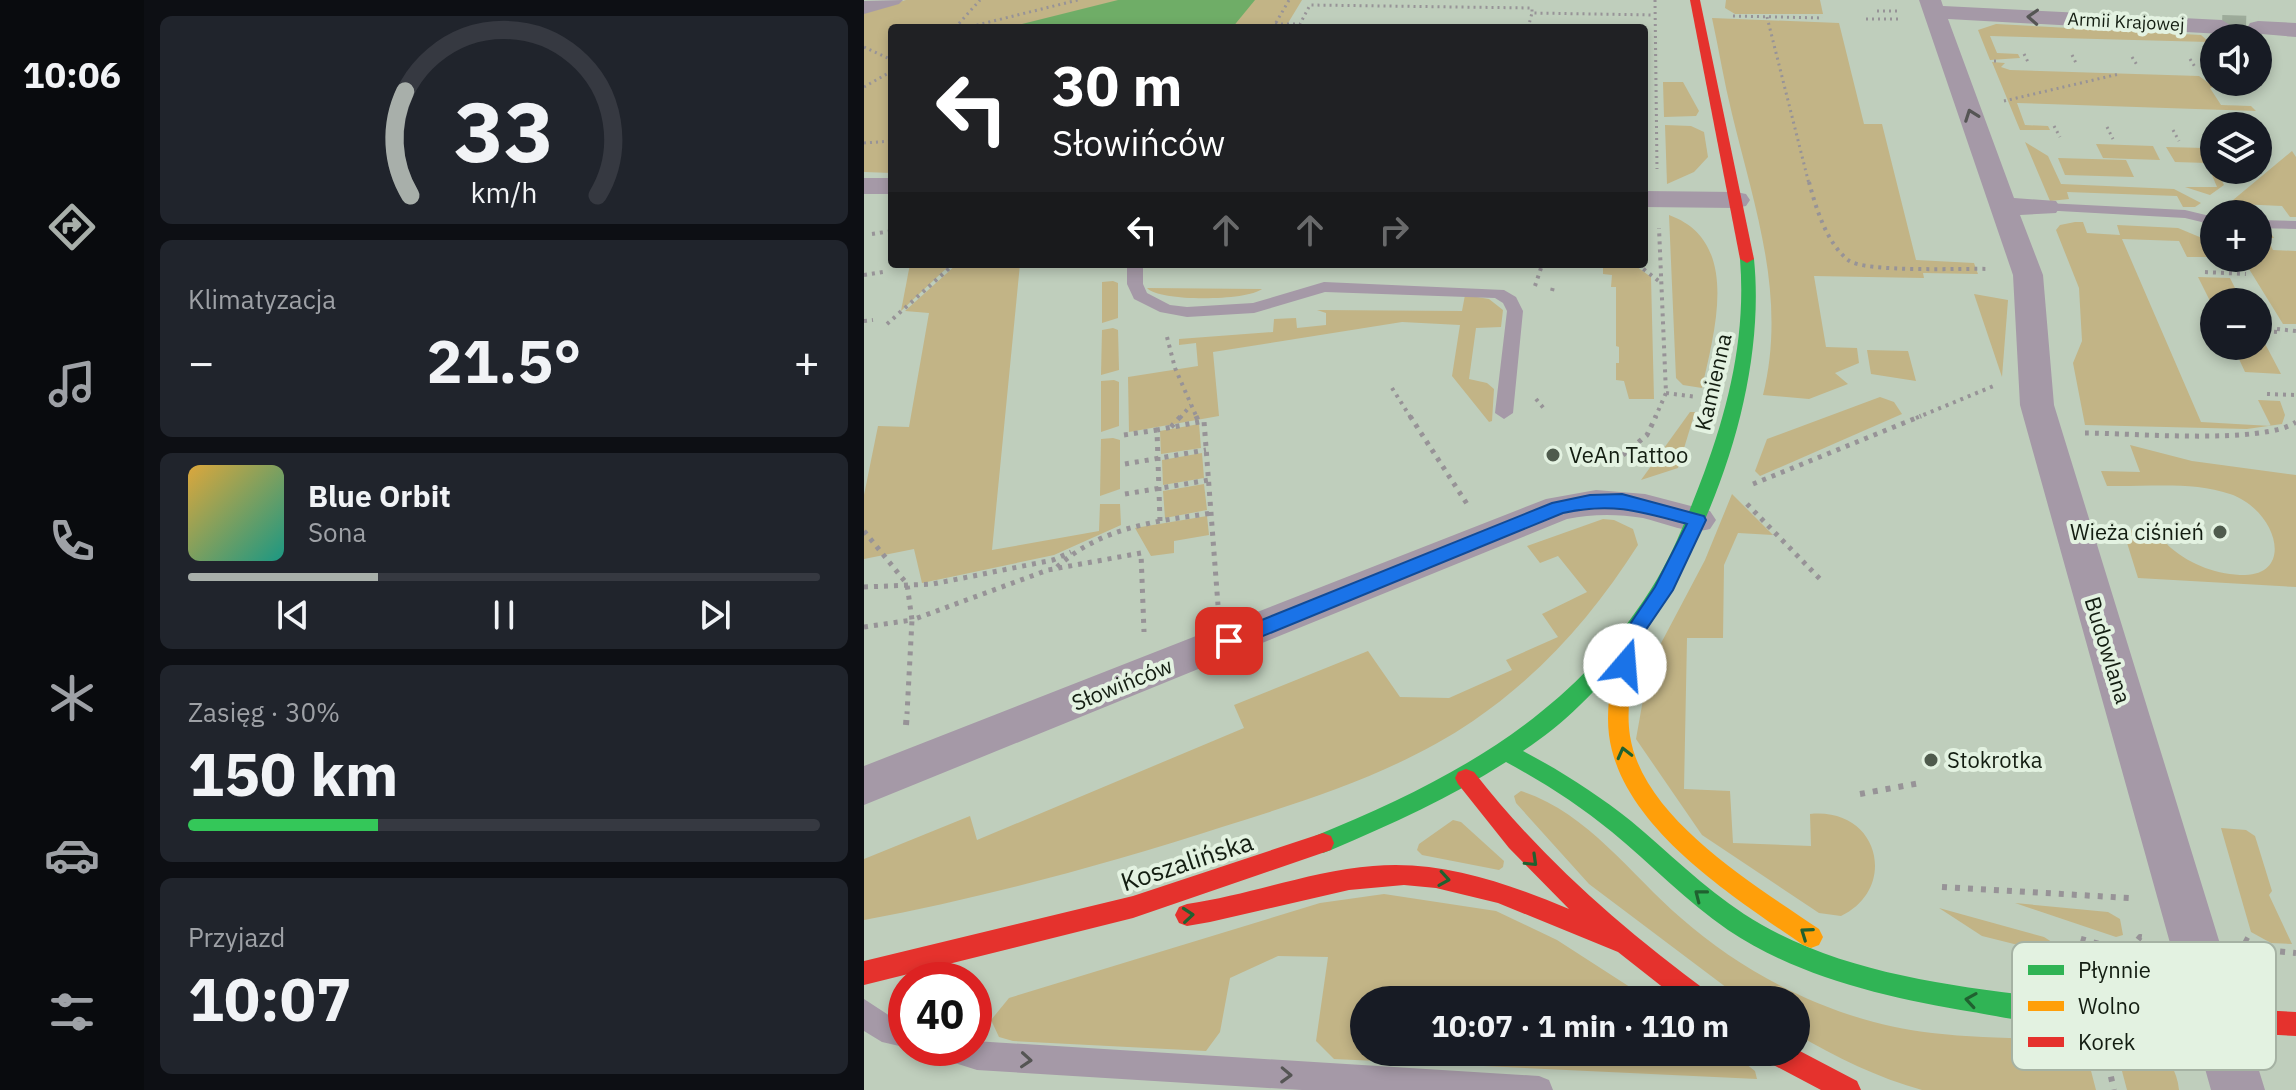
<!DOCTYPE html>
<html lang="pl">
<meta charset="utf-8">
<style>
body{margin:0;font-family:"IBM Plex Sans",sans-serif;background:#20242c;color:#f1f3f6;height:100vh;display:flex;flex-direction:column;font-size:30px;white-space:nowrap}
*{box-sizing:border-box;margin:0}
p{font-size:26px;color:#9ea1a6}
.icon{flex:none;width:44px;height:44px;fill:none;stroke:currentColor;stroke-width:2;stroke-linecap:round;stroke-linejoin:round}
.map{position:relative;flex:1;overflow:hidden}
.side{display:flex;flex-direction:column;gap:16px;padding:16px;background:#0d0f14;width:720px}
.side>*{flex:none}
.top-card{position:absolute;left:24px;top:24px;width:760px;height:244px;border-radius:8px;box-shadow:0 4px 12px #0003;background:#202124;color:#fff;overflow:hidden}
.tools{position:absolute;left:1336px;top:24px;display:grid;gap:16px}
.tools a{display:grid;place-items:center;width:72px;height:72px;border-radius:50%;background:#171b24;box-shadow:0 4px 12px #0003;font-size:40px}
.speed{position:absolute;left:24px;top:962px;display:flex;gap:16px;font-size:40px;font-weight:700;text-align:center}
.speed>*{display:grid;place-content:center;width:104px;height:104px;border-radius:50%;background:#171b24;box-shadow:0 4px 12px #0003;line-height:1}
.speed .limit{border:12px solid #d22;background:#fff;color:#111}
.pin{position:absolute;display:grid;place-items:center;width:68px;height:68px;color:#fff;margin:-34px;border-radius:16px;box-shadow:0 4px 12px #0006}
.me{position:absolute;width:88px;margin:-44px;rotate:18deg;stroke-linejoin:round;filter:drop-shadow(0 0 6px #0008)}
.turn{display:flex;align-items:center;gap:28px;height:168px;padding:0 32px;font-size:36px}
.turn .icon{width:104px;height:104px;stroke-width:2.5}
.turn b{display:block;font-size:56px;line-height:68px}
.lanes{display:flex;align-items:center;height:76px;padding:0 32px;background:#0003;justify-content:center;gap:40px;direction:ltr}
.lanes .off{opacity:.35}
.big{font-size:60px;font-weight:700;line-height:1.1}
.side .card{flex:1;display:flex;flex-direction:column;justify-content:center;gap:12px;min-width:0;padding:0 28px;border-radius:12px;background:#20242c}
.side .dial{align-items:center;gap:0}
.dial svg{height:208px;overflow:visible;fill:none;stroke:#363941;stroke-width:7;stroke-linecap:round;text-anchor:middle}
.dial text{fill:#f1f3f6;stroke:none}
.song{display:flex;align-items:center;gap:24px}
.cover{width:96px;height:96px;border-radius:12px;background:linear-gradient(135deg,hsl(40 70% 55%),hsl(170 70% 35%))}
.played{height:8px;border-radius:4px;background:linear-gradient(90deg,#a8afaa 30%,#363941 30%)}
.keys{display:flex;justify-content:space-around;direction:ltr}
.heat{display:flex;justify-content:space-between;align-items:center;font-size:44px;direction:ltr}
.charge{height:12px;border-radius:6px;background:linear-gradient(90deg,#34c759 30%,#363941 0)}
.trip{position:absolute;left:486px;top:986px;width:460px;height:80px;border-radius:40px;background:#171b24;box-shadow:0 4px 12px #0003;font-weight:700;line-height:80px;text-align:center}
main{display:flex;flex:1;min-height:0}
.tab-bar{display:flex;flex-direction:column;width:144px;justify-content:space-around;align-items:center;background:#090b0e;color:#9ea1a6}
.tab-bar .icon{width:56px;height:56px}
.tab-bar .on{color:#a8afaa}
.tab-bar b{font-size:36px;color:#f1f3f6}
.map>svg:first-child{display:block}
</style>
<main>
<nav class="tab-bar">
<b>10:06</b>
<svg class="icon on" aria-label="directions" viewBox="0 0 24 24"><path d="M12 3l9 9-9 9-9-9zM9 14v-3h6M13 9l2 2-2 2"/></svg>
<svg class="icon" aria-label="music" viewBox="0 0 24 24"><path d="M9 18V5l10-2v13"/><circle cx="6" cy="18" r="3"/><circle cx="16" cy="16" r="3"/></svg>
<svg class="icon" aria-label="phone" viewBox="0 0 24 24"><path d="M5 4h4l2 5-3 2q2 4 5 5l2-3 5 2v4C11 20 4 13 5 4z"/></svg>
<svg class="icon" aria-label="climate" viewBox="0 0 24 24"><path d="M12 3v18M4 7l16 10M4 17L20 7"/></svg>
<svg class="icon" aria-label="car" viewBox="0 0 24 24"><path d="M5 17H2v-5l4-1 3-4h7l3 4 3 1v5h-3M9 17h6M6 11h13"/><circle cx="7" cy="17" r="2"/><circle cx="17" cy="17" r="2"/></svg>
<svg class="icon" aria-label="filters" viewBox="0 0 24 24"><path d="M4 7h16M4 17h16"/><circle cx="9" cy="7" r="2"/><circle cx="15" cy="17" r="2"/></svg>
</nav>
<section class="side">
<div class="card dial"><svg viewBox="0 0 100 80">
<path d="M14 69A42 42 0 1 1 86 69"/>
<path d="M14 69A42 42 0 0 1 12 29" stroke="#a8afaa"/>
<text x="50" y="56" font-size="32" font-weight="700">33</text>
<text x="50" y="72" font-size="11">km/h</text>
</svg></div>
<div class="card"><p>Klimatyzacja</p>
<div class="heat"><a>−</a><b class="big">21.5°</b><a>+</a></div>
</div>
<div class="card">
<div class="song"><i class="cover"></i><div><b>Blue Orbit</b><p>Sona</p></div></div>
<div class="played"></div>
<div class="keys"><svg class="icon" aria-label="previous" viewBox="0 0 24 24"><path d="M18 5L8 12l10 7zM5 5v14"/></svg><svg class="icon" aria-label="pause" viewBox="0 0 24 24"><path d="M8 5v14M16 5v14"/></svg><svg class="icon" aria-label="next" viewBox="0 0 24 24"><path d="M6 5l10 7-10 7zM19 5v14"/></svg></div>
</div>
<div class="card"><p>Zasięg · 30%</p><b class="big">150 km</b><div class="charge"></div></div>
<div class="card"><p>Przyjazd</p><b class="big">10:07</b></div>
</section>
<div class="map">
<svg width="1432" height="1090" viewBox="0 0 1432 1090">
<rect width="100%" height="100%" fill="#bfcebc"/>
<g fill="#c2b486">
<polygon points="42,0 438,0 421,28 28,28 28,173 0,172 0,12"/>
<polygon points="862,0 956,0 959,14 871,14 861,8"/>
<path d="M848,18l127,5 25,101h18l34,136 58,3 4,11 -55,-1 1,5 -110,-2 12,71 31,1 2,15 -24,10 13,11 -39,15 -46,-4c24,-98 -8,-186 -31,-281 -8,-32 -13,-64 -20,-96z"/>
<polygon points="1132,24 1337,35 1345,42 1126,36 1133,53 1154,54 1156,58 1126,60 1114,30"/>
<polygon points="1128,62 1141,63 1137,67 1146,70 1335,76 1350,87 1346,88 1357,105 1387,106 1392,111 1153,103 1161,125 1184,126 1186,130 1156,130"/>
<polygon points="799,82 819,82 835,111 832,116 800,117"/>
<polygon points="801,125 827,126 840,132 844,157 830,172 803,184"/>
<polygon points="1161,142 1184,156 1197,184 1310,189 1337,203 1331,207 1319,207 1313,196 1203,192 1205,199 1186,201"/>
<polygon points="1232,144 1289,146 1296,160 1239,158"/>
<polygon points="1302,147 1341,148 1360,185 1346,195 1321,187 1353,187 1343,163 1311,162"/>
<polygon points="1428,151 1432,157 1432,217 1426,217 1418,206 1374,204 1379,214 1363,211 1363,205"/>
<polygon points="1194,158 1262,160 1270,177 1201,175"/>
<path d="M805,215c72,26 46,114 33,173l-19,-3 -7,-7z"/>
<polygon points="1211,222 1219,222 1223,233 1256,235 1253,225 1314,228 1350,243 1350,257 1323,257 1315,241 1258,239 1337,422 1407,426 1394,400 1416,401 1421,415 1418,424 1383,429 1221,425 1209,363 1218,341 1215,288 1192,230 1196,225"/>
<polygon points="1394,232 1406,232 1410,238 1403,238 1409,250 1432,251 1432,324 1419,324 1385,269 1391,261 1389,258 1394,258"/>
<polygon points="46,264 87,264 37,311"/>
<polygon points="93,264 156,264 128,550 235,531 236,504 256,504 257,525 190,555 58,583 50,549 0,559 0,495 14,426 45,427 65,313 41,311"/>
<polygon points="739,264 769,264 787,277 790,399 765,399 760,381 752,380 752,363 755,363 755,347 752,346 752,287 747,287 748,275 739,274"/>
<polygon points="1334,277 1366,278 1378,302 1350,302 1350,309"/>
<polygon points="249,281 254,283 254,318 238,323 238,282"/>
<path d="M283,288l115,1c-15,12 -103,13 -115,-1z"/>
<polygon points="1110,294 1144,300 1138,377"/>
<polygon points="601,295 625,299 639,310 637,327 612,328 605,379 623,383 630,389 628,421 625,422 588,376 596,325 538,322 349,352 355,416 265,432 264,377 334,366 332,343 315,345 315,339 409,332 410,319 432,318 433,328 462,325 462,313 453,310 598,311"/>
<polygon points="249,328 254,330 255,370 237,375 238,330"/>
<polygon points="1394,336 1397,336 1417,374 1381,372 1369,346 1394,346"/>
<polygon points="1003,350 1044,351 1052,381 1007,374"/>
<polygon points="250,380 255,382 255,426 237,432 237,381"/>
<polygon points="1016,397 1030,402 1038,414 896,476 891,471 903,439"/>
<polygon points="826,412 831,412 814,468 777,480"/>
<polygon points="335,424 337,448 297,454 296,431"/>
<polygon points="249,438 256,440 256,489 236,496 237,439"/>
<path d="M1266,445l62,16 104,14v112l-158,-9 -15,-48c9,1 21,0 30,2 7,1 12,11 18,16 20,17 47,27 74,27 51,-2 30,-66 -15,-81 -37,-13 -84,-7 -123,-8l-6,-15 39,1z"/>
<polygon points="338,453 340,478 299,485 298,460"/>
<polygon points="340,484 343,510 301,518 299,491"/>
<path d="M868,494l41,41 -35,-2 -14,32 -1,73h-36l-3,151 46,2 3,52 78,3 -1,-32c69,-7 89,74 31,102l-22,-3 -117,-78 -66,-96 13,-73 56,-106z"/>
<polygon points="343,516 345,535 310,541 310,553 287,556 271,528"/>
<path d="M739,519l11,1 19,9 5,16c-44,69 -96,129 -165,176 -75,51 -165,79 -251,106 -118,38 -236,70 -358,93v-61l106,-43 7,24 267,-112 -10,-23 134,-54 32,46 49,1 63,-28 -6,-10 52,-23 -16,-23 45,-22 -29,-36 -18,7 -13,-17z"/>
<path d="M657,791c66,21 109,83 160,127 68,60 160,105 251,115 50,6 101,5 151,7l13,50h-174c-44,-12 -86,-33 -126,-56v-34h-53l-154,-116 -73,-81 -2,-7z"/>
<polygon points="589,820 597,822 640,861 639,867 635,870 558,855 553,850 555,844"/>
<polygon points="1357,828 1382,830 1391,836 1408,891 1405,895 1428,944 1407,943 1387,932"/>
<polygon points="520,894 632,911 693,940 786,1000 500,1000 500,1052 867,1052 891,1071 893,1079 470,1059 452,1041 464,957 414,956 366,978 356,1032 342,1051 149,1041 135,1037 127,1020 145,998 456,903"/>
<polygon points="1151,903 1244,912 1256,919 1259,935 1252,937"/>
<polygon points="1075,908 1180,937 1194,946 1198,956 1118,936"/>
<path d="M1250,1041c34,0 61,12 65,49h-52z"/>
</g>
<polygon fill="#6fad67" points="254,0 391,0 368,28 142,28"/>
<g fill="none" stroke-linecap="round" stroke-linejoin="round">
<polyline stroke="#9dab9a" stroke-width="24" stroke-dasharray="24 12" stroke-linecap="butt" points="1358,27 1394,28"/>
<g stroke="#979397" stroke-width="3" stroke-dasharray="2 4" stroke-linecap="butt">
<polyline points="791,0 793,169"/>
<polyline points="1013,11 1036,11"/>
<polyline points="869,16 959,18"/>
<polyline points="903,17 945,184"/>
<polyline points="1002,19 1037,19"/>
<polyline points="411,24 436,24 446,5 668,8 668,13 790,15"/>
<polyline points="91,28 116,0"/>
<polyline points="101,28 214,0"/>
<polyline points="409,28 425,0"/>
<polyline points="664,28 668,13"/>
<polyline points="0,47 28,60"/>
<polyline points="1160,54 1164,62"/>
<polyline points="1208,55 1212,63"/>
<polyline points="1268,57 1273,65"/>
<polyline points="1326,59 1331,67"/>
<polyline points="1130,61 1135,61"/>
<polyline points="0,87 28,71"/>
<polyline points="1140,101 1255,74"/>
<polyline points="1190,126 1196,137"/>
<polyline points="1243,127 1249,139"/>
<polyline points="1309,130 1315,141"/>
<polyline points="0,143 28,141"/>
</g>
<g stroke="#979397" stroke-width="4" stroke-dasharray="3 5" stroke-linecap="butt">
<path d="M945,182c7,26 17,60 39,78 16,13 116,8 142,9"/>
<polyline points="8,234 28,231"/>
<polyline points="773,264 796,282"/>
<polyline points="1341,272 1382,274"/>
<polyline points="0,275 19,272"/>
<polyline points="671,286 677,268"/>
<polyline points="688,291 689,287"/>
<polyline points="0,321 9,320"/>
<polyline points="23,324 90,264"/>
<polyline points="1413,329 1432,331"/>
<polyline points="1394,331 1414,332"/>
<polyline points="303,337 311,368 333,418"/>
<polyline points="528,388 547,418"/>
<polyline points="802,393 833,397"/>
<polyline points="1403,394 1432,395"/>
<polyline points="672,399 682,411"/>
<polyline points="316,418 327,405"/>
<polyline points="791,418 802,393 795,228"/>
<polyline points="1052,418 1132,385"/>
</g>
<g stroke="#979397" stroke-width="5" stroke-dasharray="4 6" stroke-linecap="butt">
<polyline points="332,416 335,422"/>
<polyline points="546,416 605,507"/>
<polyline points="307,427 317,416"/>
<path d="M1221,433c46,0 178,12 211,-11"/>
<polyline points="260,435 293,430"/>
<polyline points="759,455 783,435 792,416"/>
<polyline points="261,464 342,450"/>
<polyline points="889,484 1057,416"/>
<polyline points="261,494 345,480"/>
<polyline points="883,504 958,581"/>
<polyline points="296,521 293,430 340,421 354,605"/>
<polyline points="0,531 43,584 48,620 184,570 277,553 280,632"/>
<path d="M193,567c44,-40 99,-46 156,-54"/>
<polyline points="0,587 69,584 189,560 207,552"/>
<polyline points="0,627 48,620 43,714"/>
</g>
<g stroke="#979397" stroke-width="6" stroke-dasharray="5 8" stroke-linecap="butt">
<polyline points="42,725 43,712"/>
<polyline points="996,794 1056,783"/>
<polyline points="1078,887 1266,898"/>
<polyline points="1380,939 1400,950 1432,953"/>
<polyline points="1216,961 1214,938 1264,952 1276,937 1283,938"/>
<polyline points="1244,1064 1250,1090"/>
</g>
<g fill="#a599a7" fill-rule="evenodd">
<polygon points="1182,203 1321,210 1350,217 1350,225 1321,218 1177,210 1175,207"/>
<polygon points="1394,220 1432,221 1432,229 1394,228"/>
<polygon points="263,264 279,264 279,284 283,293 306,305 323,307 389,303 460,282 640,290 652,297 659,311 649,413 640,419 631,413 643,311 639,303 631,298 461,292 390,313 323,317 296,312 270,299 263,284"/>
<polygon points="0,999 26,1016 42,1021 44,1048 18,1042 0,1031"/>
<polygon points="110,1041 675,1076 685,1080 689,1090 438,1090 113,1070 75,1058 71,1048 110,1048"/>
</g>
<g fill="#a599a7" fill-rule="evenodd">
<polygon points="39,0 35,4 0,14 0,1"/>
<polygon points="1055,0 1077,0 1079,6 1358,20 1369,27 1358,34 1084,19 1150,198 1192,201 1196,207 1192,213 1156,215 1179,275 1190,405 1401,1090 1347,1090 1156,405 1149,275"/>
<polygon points="1394,21 1432,23 1432,37 1386,33 1383,28 1386,23"/>
<rect x="0" y="178" width="28" height="16"/>
<polygon points="780,191 872,192 882,194 886,200 882,206 872,208 780,207"/>
<path d="M732,490l49,4 65,17 6,9 -6,9c-22,6 -45,-6 -67,-11 -26,-4 -51,-4 -76,1l-703,286v-39l682,-267z"/>
</g>
<path fill="#30b455" fill-rule="evenodd" d="M883,255l7,4c17,168 -87,399 -231,492 38,20 74,43 108,70 37,31 72,66 113,93 93,61 214,73 322,86l9,3 3,9 -3,9c-22,8 -77,-5 -102,-9 -84,-14 -173,-34 -245,-82 -42,-29 -77,-66 -116,-98 -33,-27 -69,-50 -106,-70 -56,36 -114,62 -175,88l-8,3 -8,-3 -3,-7 3,-7c137,-56 255,-119 336,-247 23,-36 38,-77 53,-116 26,-70 42,-140 36,-214z"/>
<path fill="#ff9f0a" fill-rule="evenodd" d="M766,632l7,2 3,5c-6,32 -15,65 -10,97 13,83 126,150 189,193l4,8 -4,8 -8,3 -8,-3c-69,-48 -182,-118 -194,-210 -4,-32 5,-65 11,-96l3,-5z"/>
<g fill="#e5322d" fill-rule="evenodd">
<polygon points="826,0 836,0 890,259 883,263 876,259"/>
<path d="M602,769l8,3c67,86 146,155 234,220l3,8h-32l-61,-48 -120,-49 -62,-15 -32,-3 -55,5 -139,32 -23,4 -8,-3 -4,-8 4,-8 8,-3c63,-9 123,-33 186,-38 69,-6 133,17 196,43l-60,-61 -51,-64 -3,-6 3,-6z"/>
<polygon points="459,833 467,836 470,843 467,850 269,918 0,985 0,961 269,896"/>
<polygon points="1202,1000 1432,1012 1432,1036 1202,1024 1193,1021 1190,1012 1193,1003"/>
<polygon points="932,1049 993,1081 997,1090 957,1090 902,1061 898,1052 932,1052"/>
</g>
</g>
<defs><path id="oneway-chevron" d="M-2-3.5L2.5 0L-2 3.5" fill="none" stroke-width="1.6" stroke-linecap="round" stroke-linejoin="round" transform="scale(2)"/></defs>
<g stroke="#555554">
<use href="#oneway-chevron" transform="translate(1169 17) rotate(-177)"/>
<use href="#oneway-chevron" transform="translate(1107 115) rotate(-110)"/>
<use href="#oneway-chevron" transform="translate(162 1060) rotate(4)"/>
<use href="#oneway-chevron" transform="translate(422 1075) rotate(2)"/>
</g>
<g stroke="#206130">
<use href="#oneway-chevron" transform="translate(760 753) rotate(-104)"/>
<use href="#oneway-chevron" transform="translate(668 861) rotate(44)"/>
<use href="#oneway-chevron" transform="translate(580 879) rotate(9)"/>
<use href="#oneway-chevron" transform="translate(836 895) rotate(-142)"/>
<use href="#oneway-chevron" transform="translate(324 915) rotate(-5)"/>
<use href="#oneway-chevron" transform="translate(942 933) rotate(-145)"/>
<use href="#oneway-chevron" transform="translate(1107 1000) rotate(-171)"/>
</g>
<path fill="#1a73e8" stroke="#114b97" stroke-width="2" d="M758,494l82,22 2,4 -33,70 -34,50 -7,30h-14l-3,-5 5,-26 35,-52 32,-63c-47,-13 -76,-22 -124,-11l-327,134 -7,2 -10,-8 3,-5 330,-133 38,-8z"/>
<g fill="#4f5b4d" stroke="#e3f2e1" stroke-width="3">
<circle cx="689" cy="455" r="8"/>
<circle cx="1356" cy="532" r="8"/>
<circle cx="1067" cy="760" r="8"/>
</g>
<g text-anchor="middle" stroke-width="8" stroke-linejoin="round" paint-order="stroke">
<g font-size="18" fill="#131d11" stroke="#e3f2e1">
<text transform="translate(1262 22) rotate(3)" y="6">Armii Krajowej</text>
</g>
<g font-size="22" fill="#131d11" stroke="#e3f2e1">
<text transform="translate(849 382) rotate(-77)" y="8">Kamienna</text>
<text transform="translate(1244 650) rotate(73)" y="8">Budowlana</text>
<text transform="translate(258 684) rotate(-22)" y="8">Słowińców</text>
</g>
<g font-size="22" fill="#131d11" stroke="#e3f2e1" text-anchor="start">
<text x="705" y="463">VeAn Tattoo</text>
<text x="1340" y="540" text-anchor="end">Wieża ciśnień</text>
<text x="1083" y="768">Stokrotka</text>
</g>
<g font-size="26" fill="#131d11" stroke="#e3f2e1">
<text transform="translate(323 862) rotate(-18)" y="9">Koszalińska</text>
</g>
</g>
<rect x="1148" y="942" width="264" height="128" rx="12" fill="#e3f2e1" stroke="#a5b2a3" stroke-width="2"/>
<rect x="1164" y="965" width="36" height="10" fill="#30b455"/>
<rect x="1164" y="1001" width="36" height="10" fill="#ff9f0a"/>
<rect x="1164" y="1037" width="36" height="10" fill="#e5322d"/>
<g font-size="22" fill="#131d11">
<text x="1214" y="978">Płynnie</text>
<text x="1214" y="1014">Wolno</text>
<text x="1214" y="1050">Korek</text>
</g>
</svg>
<div class="tools">
<a><svg class="icon" aria-label="sound" viewBox="0 0 24 24"><path d="M4 9h4l5-4v14l-5-4H4zM17 9q2 3 0 6"/></svg></a>
<a><svg class="icon" aria-label="layers" viewBox="0 0 24 24"><path d="M12 4l9 5-9 5-9-5zM3 14l9 5 9-5"/></svg></a>
<a>+</a>
<a>−</a>
</div>
<div class="speed"><div class="limit">40</div></div>
<div class="pin" style="left:365px;top:641px;background:#d93025"><svg class="icon" aria-label="arrive" viewBox="0 0 24 24"><path d="M6 21V4h12l-3 4 3 4H6"/></svg></div>
<svg class="me" style="left:761px;top:665px" viewBox="-20 -20 40 40"><circle r="19" fill="#fff"/><path d="M0-13L10 11 0 6-10 11z" fill="#1a73e8"/></svg>
<div class="trip">10:07 · 1 min · 110 m</div>
<div class="top-card">
<div class="turn"><svg class="icon" aria-label="left" viewBox="0 0 24 24"><path d="M17 20v-9H6M10 6l-5 5 5 5"/></svg><div><b>30 m</b>Słowińców</div></div>
<div class="lanes"><svg class="icon" aria-label="left" viewBox="0 0 24 24"><path d="M17 20v-9H6M10 6l-5 5 5 5"/></svg><svg class="icon off" aria-label="ahead" viewBox="0 0 24 24"><path d="M12 20V5M6 11l6-6 6 6"/></svg><svg class="icon off" aria-label="ahead" viewBox="0 0 24 24"><path d="M12 20V5M6 11l6-6 6 6"/></svg><svg class="icon off" aria-label="right" viewBox="0 0 24 24"><path d="M7 20v-9h11M14 6l5 5-5 5"/></svg></div>
</div>
</div>
</main>
